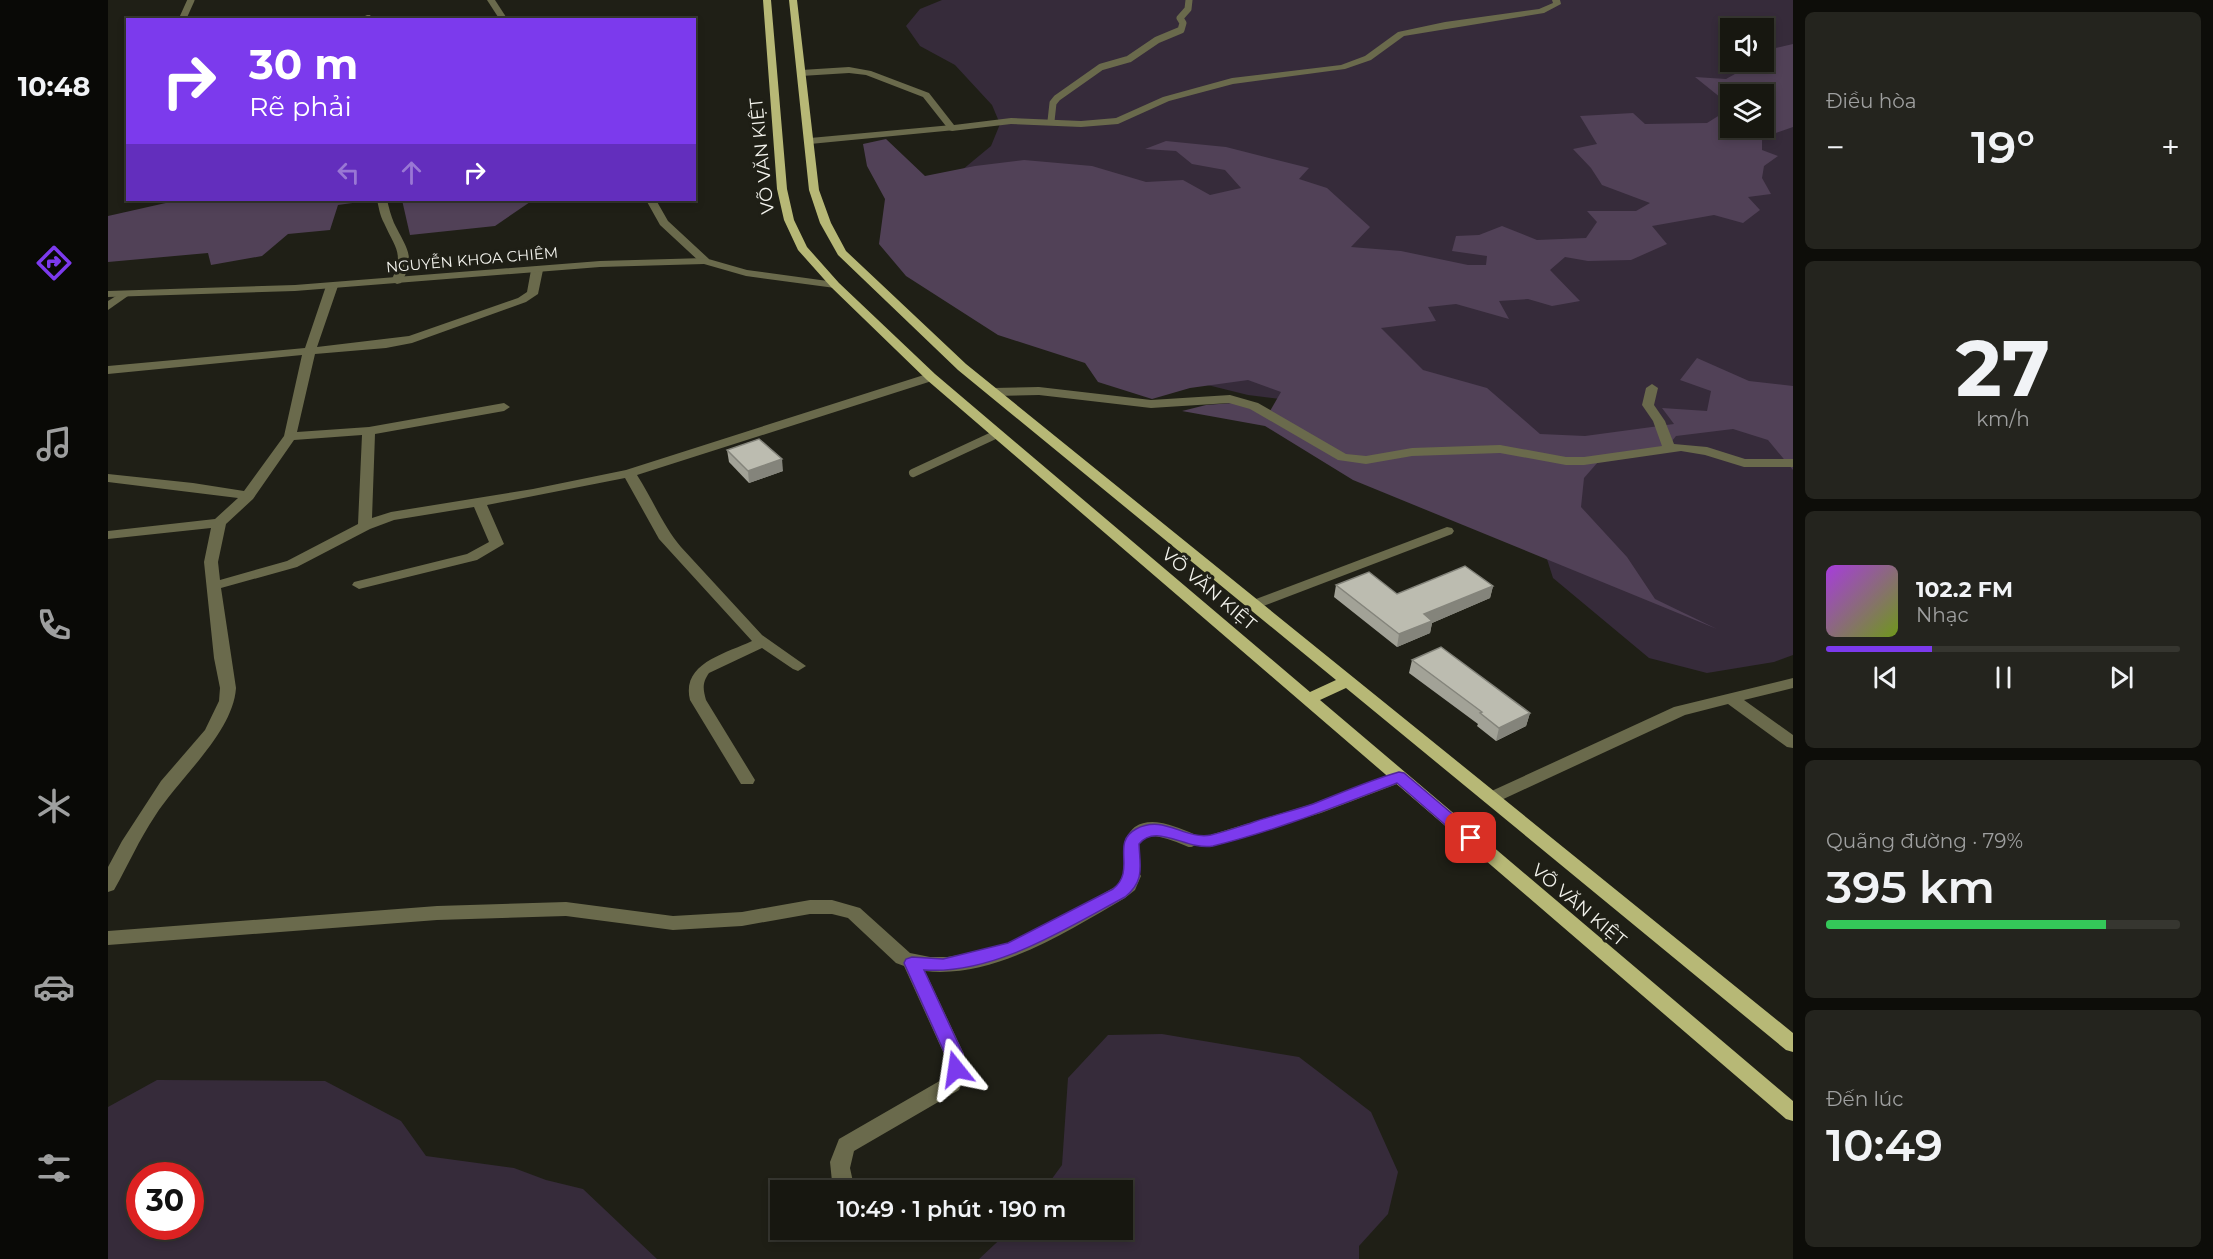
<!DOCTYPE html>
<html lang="vi">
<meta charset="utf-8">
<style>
body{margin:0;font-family:Montserrat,sans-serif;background:#24241e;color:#f1f3f6;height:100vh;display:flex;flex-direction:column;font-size:22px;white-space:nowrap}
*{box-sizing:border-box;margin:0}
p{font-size:20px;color:#9e9f9f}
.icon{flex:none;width:33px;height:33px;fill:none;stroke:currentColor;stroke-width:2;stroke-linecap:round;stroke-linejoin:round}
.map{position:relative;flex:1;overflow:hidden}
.details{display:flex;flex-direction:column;gap:12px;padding:12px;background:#0d0d09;width:420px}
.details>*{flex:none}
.banner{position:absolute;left:18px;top:18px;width:570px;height:183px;border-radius:0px;box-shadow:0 3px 9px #0003,0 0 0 2px #363630;background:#7c3aed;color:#fff;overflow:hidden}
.controls{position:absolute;left:1612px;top:18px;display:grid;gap:12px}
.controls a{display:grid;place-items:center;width:54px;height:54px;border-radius:0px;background:#171710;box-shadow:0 3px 9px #0003,0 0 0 2px #363630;font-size:30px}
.speed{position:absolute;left:18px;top:1162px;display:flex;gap:12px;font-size:30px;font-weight:700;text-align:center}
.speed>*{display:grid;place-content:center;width:78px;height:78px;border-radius:50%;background:#171710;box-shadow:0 3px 9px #0003,0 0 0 2px #363630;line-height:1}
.speed .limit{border:9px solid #d22;background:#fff;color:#111}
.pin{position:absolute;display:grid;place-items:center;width:51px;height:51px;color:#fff;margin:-26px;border-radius:12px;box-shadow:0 3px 9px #0006}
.me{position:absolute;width:66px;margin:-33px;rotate:345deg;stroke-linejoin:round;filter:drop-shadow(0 0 4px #0008)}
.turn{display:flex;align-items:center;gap:21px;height:126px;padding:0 24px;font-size:27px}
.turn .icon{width:78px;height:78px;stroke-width:2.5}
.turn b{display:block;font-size:42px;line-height:51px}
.lanes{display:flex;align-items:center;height:57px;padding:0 24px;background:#0003;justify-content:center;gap:30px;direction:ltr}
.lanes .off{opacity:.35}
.big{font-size:45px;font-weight:600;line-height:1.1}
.details .widget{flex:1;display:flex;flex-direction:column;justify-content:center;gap:9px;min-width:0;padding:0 21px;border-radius:9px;background:#24241e}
.details .dial{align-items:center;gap:0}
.dial b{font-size:78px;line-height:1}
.song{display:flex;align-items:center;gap:18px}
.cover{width:72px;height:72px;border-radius:9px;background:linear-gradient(135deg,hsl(280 70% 55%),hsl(80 70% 35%))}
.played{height:6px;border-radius:3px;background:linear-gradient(90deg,#7c3aed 30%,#363630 30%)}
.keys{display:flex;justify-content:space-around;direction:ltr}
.heat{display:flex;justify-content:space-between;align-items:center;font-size:33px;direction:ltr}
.charge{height:9px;border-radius:4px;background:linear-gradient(90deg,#34c759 79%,#363630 0)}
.trip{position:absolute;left:662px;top:1180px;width:363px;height:60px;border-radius:0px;background:#171710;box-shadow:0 3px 9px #0003,0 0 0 2px #363630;font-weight:600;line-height:60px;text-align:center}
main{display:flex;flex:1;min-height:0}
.tabs{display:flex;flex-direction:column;width:108px;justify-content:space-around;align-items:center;background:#090906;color:#9e9f9f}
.tabs .icon{width:42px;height:42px}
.tabs .selected{color:#7c3aed}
.tabs b{font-size:27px;color:#f1f3f6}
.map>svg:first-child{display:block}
</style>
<main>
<nav class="tabs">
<b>10:48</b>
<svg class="icon selected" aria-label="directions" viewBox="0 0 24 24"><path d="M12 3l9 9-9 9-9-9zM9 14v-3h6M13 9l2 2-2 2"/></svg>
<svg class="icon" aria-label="music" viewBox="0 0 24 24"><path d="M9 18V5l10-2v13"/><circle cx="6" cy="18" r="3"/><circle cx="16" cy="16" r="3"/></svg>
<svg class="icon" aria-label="phone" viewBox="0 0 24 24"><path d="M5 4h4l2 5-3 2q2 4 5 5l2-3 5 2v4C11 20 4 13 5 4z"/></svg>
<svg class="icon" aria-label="climate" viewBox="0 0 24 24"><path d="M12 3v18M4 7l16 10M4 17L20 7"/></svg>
<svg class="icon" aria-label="car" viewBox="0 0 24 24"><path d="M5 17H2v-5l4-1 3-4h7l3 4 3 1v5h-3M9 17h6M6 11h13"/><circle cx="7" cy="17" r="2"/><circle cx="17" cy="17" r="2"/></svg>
<svg class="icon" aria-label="filters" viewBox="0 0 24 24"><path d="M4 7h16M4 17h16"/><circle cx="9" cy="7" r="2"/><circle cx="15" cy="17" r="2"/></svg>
</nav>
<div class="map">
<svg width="1685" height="1259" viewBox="0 0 1685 1259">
<rect width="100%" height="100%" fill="#1f1f16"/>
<g fill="#362b3a" fill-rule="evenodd">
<path d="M834,0h851v655l-19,7 -67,11 -58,-15 -96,-80 -21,-66 -218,-109 -66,-8 -77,-19 -209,-206 29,-24 9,-22 -8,-19 -37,-40 -35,-19 -14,-20 14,-17zM1623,28h33v34h-33zM1623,94h33v34h-33z"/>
<polygon points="1054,1034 1191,1057 1263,1112 1290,1172 1280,1214 1251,1246 1251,1259 871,1259 902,1230 1014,1230 1014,1191 935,1191 954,1165 960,1078 1000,1035"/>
<path d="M49,1080l168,1 76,40 25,35 88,12 32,12 37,9 74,70h-549v-152zM32,1176h50v51h-50z"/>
</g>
<g fill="#514157">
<polygon points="1685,44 1685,127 1654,138 1654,150 1670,156 1656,166 1654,178 1663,194 1640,197 1652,210 1635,223 1606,215 1544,226 1559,244 1523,260 1480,261 1457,257 1442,270 1472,301 1444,306 1420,299 1391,301 1401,319 1348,304 1320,307 1328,321 1273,328 1315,370 1379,388 1432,434 1477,436 1566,424 1554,408 1599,411 1603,391 1572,380 1589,358 1641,381 1685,386 1685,470 1660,440 1625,429 1568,436 1557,450 1490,462 1476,478 1473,507 1519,557 1547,599 1609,629 1245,480 1157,426 1074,411 1098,405 1137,402 1162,411 1173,392 1140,380 1082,388 1044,399 990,382 977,363 890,335 798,276 771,244 777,199 759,166 755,144 778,139 817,176 867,166 916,160 984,166 1038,182 1075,180 1102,195 1133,188 1117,170 1084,164 1068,151 1037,149 1058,141 1118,147 1201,168 1191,179 1219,188 1262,227 1243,247 1293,251 1360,265 1378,265 1379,256 1344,251 1348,236 1371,235 1394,226 1429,240 1478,238 1489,222 1479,211 1528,211 1542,203 1494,185 1483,168 1465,149 1489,144 1472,116 1525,113 1537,124 1599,123 1623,108 1623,128 1656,128 1656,94 1623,94 1623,106 1587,77 1618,79 1643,65 1658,64 1659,50"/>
<polygon points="71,200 266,200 230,205 222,230 180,234 154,256 103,265 100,253 0,262 0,216"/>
<polygon points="294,200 425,200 387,226 302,235"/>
</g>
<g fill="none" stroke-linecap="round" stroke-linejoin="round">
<g stroke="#6a6a4c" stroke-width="7">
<polyline points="74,20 83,0"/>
<polyline points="943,121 945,103 949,98 993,67 1021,59 1049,40 1073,30 1075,23 1072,18 1080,9 1081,0"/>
</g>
<polyline stroke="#6a6a4c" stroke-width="8" points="805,473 889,434"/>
<path stroke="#6a6a4c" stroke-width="14" d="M1024,876c0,-10 -3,-23 0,-33 9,-25 41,-10 58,-3"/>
<g fill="#6a6a4c" fill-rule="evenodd">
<polygon points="379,0 387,0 400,20 392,20"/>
<polygon points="259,15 262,15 265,20 257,20 255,17"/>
<polygon points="844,125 847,126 847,130 702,144 697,141 702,138"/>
<path d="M269,200h10c2,8 4,16 7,23 12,25 23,33 7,60l-4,1 -6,-3c14,-28 4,-33 -7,-58 -4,-7 -5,-15 -7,-23z"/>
<polygon points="538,200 548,200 560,221 601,259 601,263 593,263 552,225"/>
<path d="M429,267l6,3 -5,24 -12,8 -114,41 -26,5 -71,6 -18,78 72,-5 135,-24 6,4 -6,4 -129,23 -3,84 19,-6 142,-23 93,-19 301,-96 4,-1 6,4 -2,3 -298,95c15,23 26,51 44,72l81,88 44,31 -8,5 -5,-2 -31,-21 -53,25c-7,10 -6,16 -3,27l49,80 -2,4h-12l-51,-84c-9,-37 35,-46 62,-59l-93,-102 -34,-61 -138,27 17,39 -27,16 -118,29 -7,-4 2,-3 113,-28 22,-12 -15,-35 -80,13 -24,9 -73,38 -76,21 15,100c-3,45 -57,90 -81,128 -16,24 -27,49 -41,74l-6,2v-25l14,-26 39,-60 44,-51 14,-29 1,-13 -6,-30 -10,-96 7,-34 -103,11v-8l107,-12 23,-21 -130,-16v-8l85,9 51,8 40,-55 18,-81 -194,19v-8l197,-18 21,-62 6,-3 6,3 -21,61 92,-11 109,-38 9,-6 4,-22zM254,435l-4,89 -71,37 -67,19 -2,-18 8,-38 27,-25 41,-59z"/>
<polygon points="16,291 20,292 20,296 0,310 0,301"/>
<polygon points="1544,384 1550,388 1546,405 1557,421 1566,444 1599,447 1637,459 1685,459 1685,467 1636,467 1597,455 1573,451 1476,465 1458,465 1392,453 1304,456 1258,464 1230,460 1142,409 1121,403 1043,408 931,395 884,396 878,392 884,388 931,387 1043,400 1122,395 1150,403 1238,454 1258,456 1304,448 1392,445 1458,457 1476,457 1554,446 1545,421 1534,405 1538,388"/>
<polygon points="1339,527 1344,528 1346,531 1344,534 1150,608 1140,608 1138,605 1140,602"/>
<polygon points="1685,678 1685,688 1636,700 1685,735 1685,748 1679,747 1620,704 1577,715 1389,802 1377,802 1375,798 1377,794 1566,707"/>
<polygon points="1291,771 1297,773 1299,777 1297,781 1213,813 1102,847 1076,844 1073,840 1076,836 1102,835 1201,805"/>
<path d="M1024,870l6,1 3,5 -6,14 -10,8c-57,33 -131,81 -200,73l39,83c1,13 1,24 -5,36l-105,61 -4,17 5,23h-22l-3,-29 9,-23 104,-60 1,-25 -40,-88 -8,-3 -48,-45 -16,-4h-22l-68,12 -69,4 -107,-14 -129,4 -329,25v-14l329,-25 129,-4 107,14 69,-4 68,-12h22l28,8 50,45 20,4h17l35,-6 26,-8 36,-16 69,-39 8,-6 5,-11z"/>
</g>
<g fill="#6a6a4c" fill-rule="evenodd">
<polygon points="1444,0 1452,0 1453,4 1436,13 1296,36 1263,60 1237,69 1125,84 1061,101 1010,124 973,127 903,124 844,131 841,130 815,97 758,75 741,73 693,76 689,73 693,70 741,67 763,71 821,93 846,125 903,118 973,121 1008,118 1055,97 1124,78 1233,65 1257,56 1290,32 1337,22 1431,9 1445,3"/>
<polygon points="597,258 639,270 727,282 733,285 727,288 638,276 596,264 492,267 187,291 0,297 0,291 187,285 492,261"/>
</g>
<polygon fill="#b7b876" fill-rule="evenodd" points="655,0 663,0 679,189 686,220 699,247 731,283 827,374 1202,692 1228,680 850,370 730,255 712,223 701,190 681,0 689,0 711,190 723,223 738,251 858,364 1685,1033 1685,1052 1678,1050 1238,688 1212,700 1685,1101 1685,1121 1678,1119 819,380 723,287 690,250 676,220 669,189"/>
</g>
<g fill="#a2a297">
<polygon points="619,450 675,471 641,483 621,462"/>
<polygon points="1228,585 1289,594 1385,586 1382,598 1324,623 1322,633 1289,647 1226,597"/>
<polygon points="1304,660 1422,713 1418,726 1388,741 1369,726 1370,724 1301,673"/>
</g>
<g fill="#84847b">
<polygon points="674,459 675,471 641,483 640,471"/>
<polygon points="1385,586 1382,598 1324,623 1322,633 1289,647 1291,634 1316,614"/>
<polygon points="1422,713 1418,726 1388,741 1391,728"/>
</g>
<g fill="#bcbcb0" stroke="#84847b" stroke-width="1.5">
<polygon points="651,439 674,459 640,471 619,450"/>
<polygon points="1357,566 1385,586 1316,614 1324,621 1291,634 1228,585 1261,572 1289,594"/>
<polygon points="1333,647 1422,713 1391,728 1372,713 1374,712 1304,660"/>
</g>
<path fill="#7c3aed" stroke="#51269a" stroke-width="1.5" d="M1291,772l5,1 72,61 3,4 -3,4h-11l-68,-59c-60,23 -122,48 -184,63 -26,5 -57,-24 -74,-2 1,23 6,37 -14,53 -60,32 -131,78 -201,73l39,84 2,15 -3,5 -6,2 -7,-2 -4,-20 -41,-91 2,-4 6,-2 31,2 65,-16 105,-54c24,-19 -3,-46 23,-60 28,-15 48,11 75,6 13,-3 27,-8 40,-12 20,-7 41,-12 62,-19 28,-11 57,-24 86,-32z"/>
<g text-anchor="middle" stroke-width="6" stroke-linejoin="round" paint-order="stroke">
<g font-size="15" fill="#f3f3ed" stroke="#1f1f16">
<text transform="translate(364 260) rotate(-5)" y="5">NGUYỄN KHOA CHIÊM</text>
</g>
<g font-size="18" fill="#f3f3ed" stroke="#1f1f16">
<text transform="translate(654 156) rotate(-96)" y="6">VÕ VĂN KIỆT</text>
<text transform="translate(1101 589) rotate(40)" y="6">VÕ VĂN KIỆT</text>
<text transform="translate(1471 905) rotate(40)" y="6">VÕ VĂN KIỆT</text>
</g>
</g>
</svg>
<div class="controls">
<a><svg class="icon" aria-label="sound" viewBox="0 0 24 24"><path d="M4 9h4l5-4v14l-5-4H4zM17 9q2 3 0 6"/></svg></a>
<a><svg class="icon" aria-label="layers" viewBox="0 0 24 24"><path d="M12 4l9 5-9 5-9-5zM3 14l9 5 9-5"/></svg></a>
</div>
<div class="speed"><div class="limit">30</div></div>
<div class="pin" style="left:1363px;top:838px;background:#d93025"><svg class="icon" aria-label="arrive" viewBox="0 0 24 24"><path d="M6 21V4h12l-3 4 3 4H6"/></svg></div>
<svg class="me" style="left:848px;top:1069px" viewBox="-20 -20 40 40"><path d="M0-17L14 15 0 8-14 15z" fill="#7c3aed" stroke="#fff" stroke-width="4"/></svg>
<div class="trip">10:49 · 1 phút · 190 m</div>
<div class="banner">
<div class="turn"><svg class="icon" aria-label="right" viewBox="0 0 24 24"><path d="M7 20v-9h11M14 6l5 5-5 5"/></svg><div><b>30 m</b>Rẽ phải</div></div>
<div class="lanes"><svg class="icon off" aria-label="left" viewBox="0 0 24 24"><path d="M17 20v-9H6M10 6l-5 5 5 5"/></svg><svg class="icon off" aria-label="ahead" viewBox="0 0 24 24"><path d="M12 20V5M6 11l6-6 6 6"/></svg><svg class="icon" aria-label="right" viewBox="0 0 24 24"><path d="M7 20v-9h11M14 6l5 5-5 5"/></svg></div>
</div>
</div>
<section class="details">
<div class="widget"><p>Điều hòa</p>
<div class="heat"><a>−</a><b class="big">19°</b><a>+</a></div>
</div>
<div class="widget dial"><b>27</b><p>km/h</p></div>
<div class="widget">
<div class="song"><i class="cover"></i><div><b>102.2 FM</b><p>Nhạc</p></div></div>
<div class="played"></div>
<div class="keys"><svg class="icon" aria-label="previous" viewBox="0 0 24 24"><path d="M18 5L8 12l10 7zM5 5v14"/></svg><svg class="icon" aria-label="pause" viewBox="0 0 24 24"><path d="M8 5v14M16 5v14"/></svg><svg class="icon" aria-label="next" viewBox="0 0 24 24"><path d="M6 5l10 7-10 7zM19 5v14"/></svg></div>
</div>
<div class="widget"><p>Quãng đường · 79%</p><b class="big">395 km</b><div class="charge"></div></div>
<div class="widget"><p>Đến lúc</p><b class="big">10:49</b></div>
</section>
</main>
